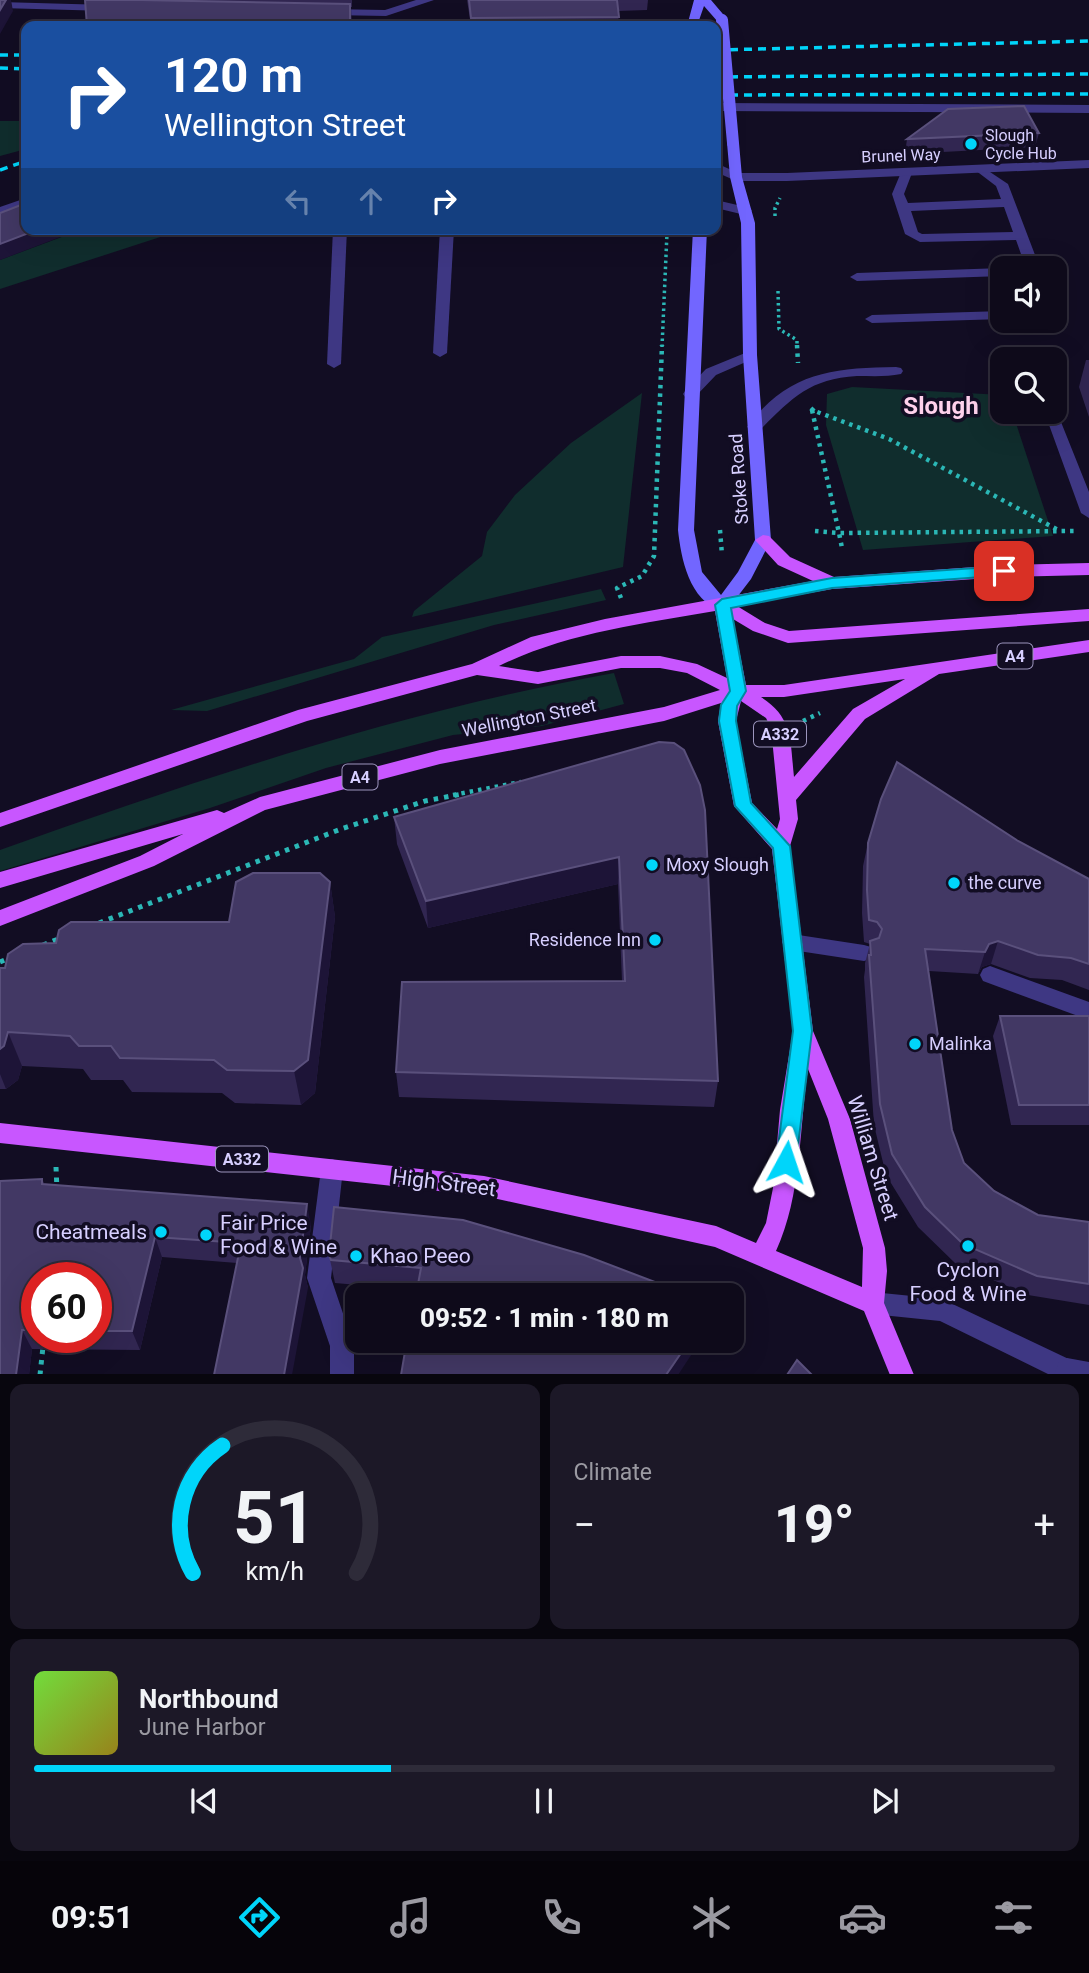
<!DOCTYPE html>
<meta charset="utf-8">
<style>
body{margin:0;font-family:Roboto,sans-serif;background:#1c1827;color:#f1f3f6;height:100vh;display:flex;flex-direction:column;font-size:26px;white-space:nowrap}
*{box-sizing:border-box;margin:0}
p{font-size:23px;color:#9b9aa2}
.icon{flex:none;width:38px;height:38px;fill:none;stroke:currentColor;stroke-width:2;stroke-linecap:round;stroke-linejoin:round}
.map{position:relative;height:1374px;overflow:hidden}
.panel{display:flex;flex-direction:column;gap:10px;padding:10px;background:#08060e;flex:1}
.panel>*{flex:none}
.banner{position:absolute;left:21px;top:21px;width:700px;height:214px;border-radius:14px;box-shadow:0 7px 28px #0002,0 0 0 2px #2e2b39;background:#1a4fa0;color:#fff;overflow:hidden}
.buttons{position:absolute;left:990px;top:256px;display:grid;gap:14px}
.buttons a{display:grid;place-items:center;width:77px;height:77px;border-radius:14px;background:#0e0a1a;box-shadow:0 7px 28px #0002,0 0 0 2px #2e2b39;font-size:35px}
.speed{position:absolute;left:21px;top:1262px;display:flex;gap:14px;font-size:35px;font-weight:700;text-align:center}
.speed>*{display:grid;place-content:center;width:91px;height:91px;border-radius:50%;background:#0e0a1a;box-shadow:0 7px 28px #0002,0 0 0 2px #2e2b39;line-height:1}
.speed .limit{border:10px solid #d22;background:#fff;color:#111}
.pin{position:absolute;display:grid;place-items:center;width:60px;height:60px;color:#fff;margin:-30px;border-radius:14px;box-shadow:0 4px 10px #0006}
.me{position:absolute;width:77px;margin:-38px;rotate:5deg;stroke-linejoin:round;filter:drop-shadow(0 0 5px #0008)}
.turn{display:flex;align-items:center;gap:24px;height:147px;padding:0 28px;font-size:32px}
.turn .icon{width:91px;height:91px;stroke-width:2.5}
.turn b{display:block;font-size:49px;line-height:60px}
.lanes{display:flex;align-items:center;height:66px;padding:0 28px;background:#0003;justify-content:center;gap:35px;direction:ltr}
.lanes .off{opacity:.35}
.big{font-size:52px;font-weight:800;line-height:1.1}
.panel .tile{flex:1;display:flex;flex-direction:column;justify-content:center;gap:10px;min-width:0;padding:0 24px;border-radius:14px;background:#1c1827}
.panel .dial{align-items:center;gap:0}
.dial svg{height:182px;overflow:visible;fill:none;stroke:#2e2b39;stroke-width:7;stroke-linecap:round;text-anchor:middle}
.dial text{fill:#f1f3f6;stroke:none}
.song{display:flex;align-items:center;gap:21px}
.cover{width:84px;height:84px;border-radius:10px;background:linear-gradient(135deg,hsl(100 70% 55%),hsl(50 70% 35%))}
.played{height:7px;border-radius:4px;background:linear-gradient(90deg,#00d5fa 35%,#2e2b39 35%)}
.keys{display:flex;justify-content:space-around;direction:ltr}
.heat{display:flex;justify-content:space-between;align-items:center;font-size:38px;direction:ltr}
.panel .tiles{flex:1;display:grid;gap:10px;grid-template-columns:1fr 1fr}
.tile:last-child{grid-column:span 2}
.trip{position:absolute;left:345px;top:1283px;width:399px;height:70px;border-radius:14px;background:#0e0a1a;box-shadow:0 7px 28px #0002,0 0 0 2px #2e2b39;font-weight:800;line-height:70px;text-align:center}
.tab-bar{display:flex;height:112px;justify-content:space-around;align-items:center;background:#06040a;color:#9b9aa2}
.tab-bar .icon{width:49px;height:49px}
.tab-bar .current{color:#00d5fa}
.tab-bar b{font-size:32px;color:#f1f3f6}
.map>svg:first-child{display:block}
</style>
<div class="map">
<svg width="1089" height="1375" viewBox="0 0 1089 1375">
<rect width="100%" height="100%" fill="#120d23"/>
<g fill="#102d2d">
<polygon points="0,121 26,121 26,149 0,156"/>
<polygon points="83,229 185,229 0,289 0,260"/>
<polygon points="852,387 1003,395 1003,411 1012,411 1053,536 863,550 826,425 827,394"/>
<polygon points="642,393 623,567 412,617 414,611 482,556 487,532 515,495 571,443"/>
<polygon points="601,589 606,600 494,625 207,711 171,710 354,659 382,637"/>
<path d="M614,673l10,31 -82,22 -89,9 -127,33 -116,40 -210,63v-21c203,-72 402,-139 614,-177z"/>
</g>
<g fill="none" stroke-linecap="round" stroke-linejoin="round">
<g stroke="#2bb7b6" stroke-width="3.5" stroke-dasharray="2.5 3.5" stroke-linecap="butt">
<polyline points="775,216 775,208 780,198"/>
<polyline points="778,291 779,329 797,340 797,347"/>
<polyline points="662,347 667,233 676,233"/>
</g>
<g stroke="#2bb7b6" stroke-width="4.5" stroke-dasharray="3.5 5" stroke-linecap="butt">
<polyline points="797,345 798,363"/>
<polyline points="814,408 812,410 889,439 1060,531"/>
<polyline points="812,410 839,533 1074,531"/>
<polyline points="720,530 722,555"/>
<polyline points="815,531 839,533 842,548"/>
<polyline points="621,598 617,588 642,576 654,556 662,345"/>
<polyline points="803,721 820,713"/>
<polyline points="453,795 521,782"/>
</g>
<g stroke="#2bb7b6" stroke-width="5" stroke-dasharray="4.5 6" stroke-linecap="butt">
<polyline points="99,923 341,829 425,801 462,794"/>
<polyline points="43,945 61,938"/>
<polyline points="0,962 12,957"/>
<polyline points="56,1167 57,1190"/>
<polyline points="40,1375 44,1337"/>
</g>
<g fill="#3e3783" fill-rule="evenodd">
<polygon points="0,2 108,5 114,8 108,11 0,8"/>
<polygon points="716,103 1089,105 1089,113 716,111"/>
<path d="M981,166l27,18 32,84h-14l-10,-28 -96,2 -15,-8 -13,-40 10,-24 4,-1 6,4 -8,21 4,9 93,-4 -5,-13 -21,-16zM1004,207l9,25 -91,2 -4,-2 -7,-21z"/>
<polygon points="26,198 26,206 0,215 0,207"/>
<polygon points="716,200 750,208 752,211 745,215 716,208"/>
<polygon points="333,229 347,229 341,364 334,368 327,364"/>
<polygon points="440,229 454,229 447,353 440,357 433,353"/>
<polygon points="1003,268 1003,276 857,281 850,277 857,273"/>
<polygon points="1003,311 1003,319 872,323 865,319 872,315"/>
<polygon points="750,351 757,355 755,358 716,375 695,397 685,397 683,394 685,391 706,369"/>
<path d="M896,367l5,1 2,3 -2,3c-14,3 -29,2 -44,2 -48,3 -65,22 -97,54l-5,2 -8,-5c41,-55 85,-59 149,-60z"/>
<polygon points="792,934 864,945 871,947 874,953 871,959 864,961 792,950 785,948 782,942 785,936"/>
<polygon points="990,966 1089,1002 1089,1020 983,981 980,975 983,969"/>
<polygon points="332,1159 340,1162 343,1169 331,1278 354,1346 354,1375 330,1375 330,1346 307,1278 321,1169 324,1162"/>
<polygon points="872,1292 942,1299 1075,1362 1079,1370 1077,1375 1050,1375 940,1321 872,1314 864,1311 860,1303 864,1295"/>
</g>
<g fill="#3e3783" fill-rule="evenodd">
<polygon points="416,0 434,0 386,16 330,15 324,12 330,9 385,10"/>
<polygon points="1089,160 1089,168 787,181 736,181 716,172 716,163 738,173 787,173"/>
<polygon points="1055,407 1089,492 1089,518 1081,513 1044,411 1055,411"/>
<polygon points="1067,1358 1089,1362 1089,1375 1054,1375 1059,1362"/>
</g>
<g fill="#7266ff" fill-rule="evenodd">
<polygon points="694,0 711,0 728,20 718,22 704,6 697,26 687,26"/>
<path d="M733,139l6,4 3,34 13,46 2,132 14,185 -20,39 -23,30 -6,2c-33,-10 -41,-53 -44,-81l15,-301h14l-13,301 8,42 19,23 17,-23 17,-32 -12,-185 -2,-132 -11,-46 -3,-34z"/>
</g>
<path fill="#c856ff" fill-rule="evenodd" d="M763,535l6,1 21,21 44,20 170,-12 85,-2v12l-85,2 -172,12 -95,17 28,17 24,8 300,-22v12l-301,22 -35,-12 -20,-12 13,66h38l305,-45v12l-150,22 -74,45 -69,81 2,19 -8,27 23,185 37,88 35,129 2,23 -3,32 30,72h-24l-26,-64 -149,-64 -231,-51 -484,-53v-20l484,53 232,50 40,17 10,-20 7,-35 7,-78 13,-79 -21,-182 -38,-43 -16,-85 3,-18 -57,18 -224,43 -175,46 -111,56 -154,60v-16l140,-54 43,-22 -183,54v-16l217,-62 7,3 36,-16 180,-47 224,-43 56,-17 -33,-17 -27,-5h-39l-83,16 -61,-9 -170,46 -307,106v-14l298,-103 174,-46 59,-27 74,-18 208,-38 -35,-16 -23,-25zM715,611l12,67 -30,-14 -37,-8h-39l-83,16 -39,-6c67,-33 142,-42 216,-55zM905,679l-52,30 -59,68c-4,-35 0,-59 -33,-80h23zM741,701l25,17 5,10 9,91 -3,10 -25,-26 -16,-82zM808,1069l20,50 35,129 -1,39 -86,-36c26,-56 23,-122 32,-182z"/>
<g stroke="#00d5fa" stroke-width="3.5" stroke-dasharray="8 6" stroke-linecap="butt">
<polyline points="716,50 1089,41"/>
<polyline points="0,55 26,55"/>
<polyline points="0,68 26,69"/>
<polyline points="716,77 1089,74"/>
<polyline points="716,95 1089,94"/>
<polyline points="0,170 26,161"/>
</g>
<polyline stroke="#7266ff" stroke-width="12" points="722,20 733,143"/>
</g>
<g fill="#312651" fill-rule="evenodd">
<polygon points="85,0 352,0 352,7 351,7 352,26 87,26"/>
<polygon points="467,0 648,0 647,10 618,11 619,26 471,26"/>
<polygon points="1039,133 1035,147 905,154 907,139"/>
<polygon points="1086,360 1089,360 1089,417 1079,387"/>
<polygon points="659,742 718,1081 714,1107 399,1097 396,1072 622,981 618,884 428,928 397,844 394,817"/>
<polygon points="1018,841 1089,879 1089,990 1062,980 1030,978 991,964 982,967 978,974 929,971 952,1130 964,1163 994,1191 1038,1215 1089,1222 1089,1305 1028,1295 956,1264 918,1227 886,1175 874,1125 864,977 865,970 865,963 870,944 864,942 862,913 863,866 868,843"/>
<polygon points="330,882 335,917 315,1093 301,1105 235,1103 222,1093 132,1092 123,1080 91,1080 83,1069 22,1066 18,1080 6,1089 0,1089 0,968 5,968 56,943 229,922"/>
<polygon points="1000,1016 1089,1016 1089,1125 1011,1125 993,1036"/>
<path d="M42,1179l3,6 266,40 -6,50 3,13 -71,-25 -75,-6 -22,93 -108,-1 -3,26h-29zM37,1278h59v59h-59z"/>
<polygon points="329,1255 689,1295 417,1290 335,1283"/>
</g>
<g fill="#1d1437">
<polygon points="6,0 11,0 13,11 0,34 0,10"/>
<polygon points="39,229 61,229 63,236 0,260 0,244"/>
<polygon points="619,857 618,884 428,928 426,901"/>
<polygon points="330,882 335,917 315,1093 301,1105 294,1071"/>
<polygon points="998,941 991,964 982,967 978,974 985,952 989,944"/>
<polygon points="8,1032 22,1066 18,1080 6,1089 0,1074 0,1049"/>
<polygon points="307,1204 311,1225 305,1275 308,1288 292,1375 284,1375"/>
<polygon points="155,1237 162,1257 140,1350 132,1331"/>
<polygon points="22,1330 32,1349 29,1375 16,1375"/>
<polygon points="690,1340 701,1340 678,1375 666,1375"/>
</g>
<g fill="#423864" stroke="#5a507c" stroke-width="2">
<polygon points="0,0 6,0 0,10"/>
<polygon points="85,0 141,0 350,4 350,24 285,26 286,21 110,22 108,26 87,26"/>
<polygon points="469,0 617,0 619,17 471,18"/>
<polygon points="1024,106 1039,133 907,139 948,109"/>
<polygon points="26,203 26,229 39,229 0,244 0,213"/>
<polygon points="659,742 674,743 684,750 700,785 705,810 718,1081 396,1072 402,982 625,981 619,857 426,901 394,817"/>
<polygon points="897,762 1018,841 1089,879 1089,964 1071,958 1038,955 998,941 989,944 985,952 925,949 952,1130 964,1163 994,1191 1038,1215 1089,1222 1089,1284 1037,1276 963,1244 925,1207 892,1154 880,1104 869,955 871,955 870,941 879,938 882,929 877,922 869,920 867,890 868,843 881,799"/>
<polygon points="253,873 320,873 330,882 308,1060 294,1071 227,1070 214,1060 120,1058 111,1046 79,1046 70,1036 8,1032 4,1046 0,1049 0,968 5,968 8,954 23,944 56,943 59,930 71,922 229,922 236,882"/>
<polygon points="1000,1016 1089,1016 1089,1105 1019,1105"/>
<polygon points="42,1179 42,1184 307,1204 300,1258 303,1268 284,1375 214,1375 241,1243 155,1237 132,1331 96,1331 96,1278 37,1278 37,1330 22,1330 16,1375 0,1375 0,1181"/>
<polygon points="334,1207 463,1220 584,1255 689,1295 416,1295 421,1268 331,1260 329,1255"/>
<polygon points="407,1340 690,1340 666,1375 401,1375"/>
<polygon points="797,1360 812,1375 787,1375"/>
</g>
<polygon fill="#00d5fa" stroke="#008aa2" stroke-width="2" points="1004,566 1011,571 1009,575 832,588 731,608 746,691 737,706 736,721 751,803 790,846 812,1031 796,1162 793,1169 786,1171 779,1169 776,1162 793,1031 773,848 735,806 719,721 721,705 730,691 715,605 722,599 832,578"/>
<g fill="#00d5fa" stroke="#120d23" stroke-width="2.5">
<circle cx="971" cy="144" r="7"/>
<circle cx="652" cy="865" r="7"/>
<circle cx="954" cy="883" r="7"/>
<circle cx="655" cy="940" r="7"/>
<circle cx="915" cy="1044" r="7"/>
<circle cx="161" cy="1232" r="7"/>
<circle cx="206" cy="1235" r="7"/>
<circle cx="968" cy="1246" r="7"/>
<circle cx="356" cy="1256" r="7"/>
</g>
<g text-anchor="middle" stroke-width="7" stroke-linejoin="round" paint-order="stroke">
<g font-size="16" fill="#d7cfff" stroke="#120d23" text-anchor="start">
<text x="985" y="141">Slough<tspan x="985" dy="18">Cycle Hub</tspan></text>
</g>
<g font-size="16" fill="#d7cfff" stroke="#120d23">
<text transform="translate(901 155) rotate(-2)" y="6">Brunel Way</text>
</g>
<g fill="#120d23" stroke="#9c95bd" stroke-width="2">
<rect x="997.5" y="643.5" width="35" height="25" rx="5"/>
<rect x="754" y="721.5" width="52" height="25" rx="5"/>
<rect x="342.5" y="764.5" width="35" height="25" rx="5"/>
<rect x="216" y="1146.5" width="52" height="25" rx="5"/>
</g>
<g font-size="16" font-weight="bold" fill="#d7cfff">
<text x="1015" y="662">A4</text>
<text x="780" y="740">A332</text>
<text x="360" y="783">A4</text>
<text x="242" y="1165">A332</text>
</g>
<g font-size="18" fill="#d7cfff" stroke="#120d23">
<text transform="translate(739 479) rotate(-94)" y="6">Stoke Road</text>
<text transform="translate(529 718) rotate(-11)" y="6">Wellington Street</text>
</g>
<g font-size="18" fill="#d7cfff" stroke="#120d23" text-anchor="start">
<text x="666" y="871">Moxy Slough</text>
<text x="968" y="889">the curve</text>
<text x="641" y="946" text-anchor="end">Residence Inn</text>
<text x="929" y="1050">Malinka</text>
</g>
<g font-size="21" fill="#d7cfff" stroke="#120d23">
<text transform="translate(873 1158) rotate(73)" y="7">William Street</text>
<text transform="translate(444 1183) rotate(7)" y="7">High Street</text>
</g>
<g font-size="21" fill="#d7cfff" stroke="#120d23" text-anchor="start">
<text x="220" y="1230">Fair Price<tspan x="220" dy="24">Food &amp; Wine</tspan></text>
<text x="147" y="1239" text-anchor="end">Cheatmeals</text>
<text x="370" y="1263">Khao Peeo</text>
<text x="968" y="1277" text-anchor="middle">Cyclon<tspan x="968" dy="24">Food &amp; Wine</tspan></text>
</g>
<g font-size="24" font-weight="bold" fill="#ffd1ec" stroke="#120d23">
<text x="941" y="414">Slough</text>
</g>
</g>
</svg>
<div class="buttons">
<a><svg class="icon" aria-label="sound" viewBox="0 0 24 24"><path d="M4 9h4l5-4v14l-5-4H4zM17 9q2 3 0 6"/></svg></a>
<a><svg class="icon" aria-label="search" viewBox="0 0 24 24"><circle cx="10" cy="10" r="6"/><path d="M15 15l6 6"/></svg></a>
</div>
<div class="speed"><div class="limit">60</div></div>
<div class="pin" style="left:1004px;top:571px;background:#d93025"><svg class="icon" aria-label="arrive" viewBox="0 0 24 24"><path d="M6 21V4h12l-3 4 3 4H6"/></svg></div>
<svg class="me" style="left:786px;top:1162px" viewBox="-20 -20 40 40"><path d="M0-17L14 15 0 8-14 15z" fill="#00d5fa" stroke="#fff" stroke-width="4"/></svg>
<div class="trip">09:52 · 1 min · 180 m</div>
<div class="banner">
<div class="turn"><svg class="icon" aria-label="right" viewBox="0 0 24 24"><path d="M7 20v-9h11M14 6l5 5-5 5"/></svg><div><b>120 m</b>Wellington Street</div></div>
<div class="lanes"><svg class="icon off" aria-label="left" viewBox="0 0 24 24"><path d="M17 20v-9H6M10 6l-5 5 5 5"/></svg><svg class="icon off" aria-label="ahead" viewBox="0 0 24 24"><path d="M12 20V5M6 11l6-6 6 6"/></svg><svg class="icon" aria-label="right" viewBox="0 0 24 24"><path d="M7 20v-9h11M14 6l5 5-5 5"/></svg></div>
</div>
</div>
<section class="panel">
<div class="tiles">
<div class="tile dial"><svg viewBox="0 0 100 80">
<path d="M14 69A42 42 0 1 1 86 69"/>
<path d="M14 69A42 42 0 0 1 27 13" stroke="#00d5fa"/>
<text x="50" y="56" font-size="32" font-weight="700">51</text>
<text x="50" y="72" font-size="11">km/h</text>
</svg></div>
<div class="tile"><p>Climate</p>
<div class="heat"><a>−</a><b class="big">19°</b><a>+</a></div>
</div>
<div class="tile">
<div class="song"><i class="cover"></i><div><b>Northbound</b><p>June Harbor</p></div></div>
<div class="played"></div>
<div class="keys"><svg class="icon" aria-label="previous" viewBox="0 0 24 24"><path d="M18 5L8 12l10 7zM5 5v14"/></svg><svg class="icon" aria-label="pause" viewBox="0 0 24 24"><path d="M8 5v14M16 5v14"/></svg><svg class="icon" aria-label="next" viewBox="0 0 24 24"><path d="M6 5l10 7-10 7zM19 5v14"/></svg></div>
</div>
</div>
</section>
<nav class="tab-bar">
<b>09:51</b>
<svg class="icon current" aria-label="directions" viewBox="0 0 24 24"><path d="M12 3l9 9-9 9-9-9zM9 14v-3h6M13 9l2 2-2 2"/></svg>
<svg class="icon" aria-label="music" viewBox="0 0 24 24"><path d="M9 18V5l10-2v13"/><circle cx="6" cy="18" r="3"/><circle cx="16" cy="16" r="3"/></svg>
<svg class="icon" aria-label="phone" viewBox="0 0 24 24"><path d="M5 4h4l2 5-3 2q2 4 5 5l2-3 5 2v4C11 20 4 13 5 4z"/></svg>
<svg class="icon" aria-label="climate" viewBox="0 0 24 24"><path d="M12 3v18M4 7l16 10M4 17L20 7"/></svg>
<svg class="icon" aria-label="car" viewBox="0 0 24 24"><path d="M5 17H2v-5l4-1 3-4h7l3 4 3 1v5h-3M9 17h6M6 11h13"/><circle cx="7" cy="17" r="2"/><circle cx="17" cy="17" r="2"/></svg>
<svg class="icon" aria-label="filters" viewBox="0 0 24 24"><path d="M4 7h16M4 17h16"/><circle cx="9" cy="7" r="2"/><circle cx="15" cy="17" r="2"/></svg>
</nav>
